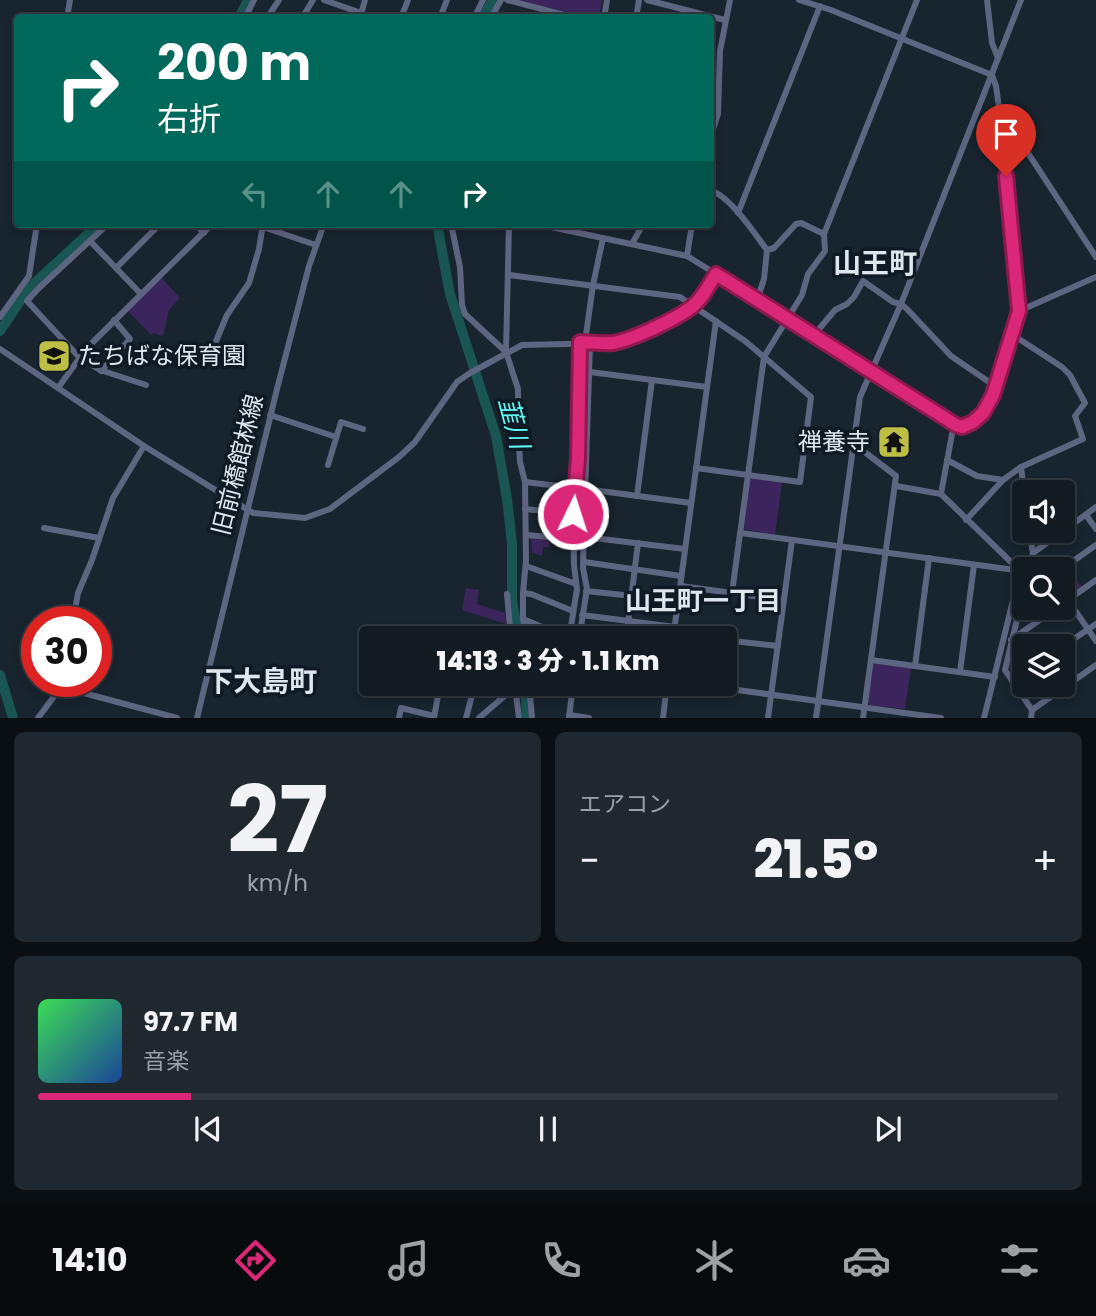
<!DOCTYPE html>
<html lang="ja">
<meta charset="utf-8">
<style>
body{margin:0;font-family:Poppins,"Noto Sans JP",sans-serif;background:#1f282f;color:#f1f3f6;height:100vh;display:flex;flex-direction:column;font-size:26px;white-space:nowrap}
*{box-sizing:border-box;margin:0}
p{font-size:23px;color:#9ca1a5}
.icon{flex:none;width:38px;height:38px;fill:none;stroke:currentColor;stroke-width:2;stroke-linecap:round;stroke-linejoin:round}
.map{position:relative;height:718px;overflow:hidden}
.sheet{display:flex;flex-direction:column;gap:14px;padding:14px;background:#0a0f13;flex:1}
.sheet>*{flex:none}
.banner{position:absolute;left:14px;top:14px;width:700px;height:214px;border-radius:7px;box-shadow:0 4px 10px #0003,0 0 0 2px #313940;background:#00695c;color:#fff;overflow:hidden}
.controls{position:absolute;left:1012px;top:480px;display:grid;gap:14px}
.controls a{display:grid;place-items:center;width:63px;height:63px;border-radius:7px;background:#121b22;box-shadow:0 4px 10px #0003,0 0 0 2px #313940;font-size:35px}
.speed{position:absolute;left:21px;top:606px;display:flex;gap:14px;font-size:35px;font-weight:700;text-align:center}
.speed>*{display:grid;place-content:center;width:91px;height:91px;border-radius:50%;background:#121b22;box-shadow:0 4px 10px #0003,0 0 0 2px #313940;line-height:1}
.speed .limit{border:10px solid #d22;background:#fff;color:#111}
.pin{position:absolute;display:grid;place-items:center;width:60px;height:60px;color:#fff;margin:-72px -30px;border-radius:50% 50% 50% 0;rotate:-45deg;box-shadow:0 0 7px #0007}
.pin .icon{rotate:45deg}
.me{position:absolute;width:77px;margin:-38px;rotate:4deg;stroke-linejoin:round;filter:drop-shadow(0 0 5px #0008)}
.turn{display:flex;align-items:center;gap:24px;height:147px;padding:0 28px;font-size:32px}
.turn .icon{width:91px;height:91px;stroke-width:2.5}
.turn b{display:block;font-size:49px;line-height:60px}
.lanes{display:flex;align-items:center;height:66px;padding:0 28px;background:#0003;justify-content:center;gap:35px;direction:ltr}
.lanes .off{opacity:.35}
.big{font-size:52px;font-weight:800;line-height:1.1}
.sheet .card{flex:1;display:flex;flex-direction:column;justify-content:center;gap:10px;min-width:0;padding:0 24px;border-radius:10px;background:#1f282f}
.sheet .dial{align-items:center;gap:0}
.dial b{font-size:91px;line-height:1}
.song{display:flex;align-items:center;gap:21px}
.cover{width:84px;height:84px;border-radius:10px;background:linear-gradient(135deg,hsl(130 70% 55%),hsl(220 70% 35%))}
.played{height:7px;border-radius:4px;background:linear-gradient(90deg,#db2777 15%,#313940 15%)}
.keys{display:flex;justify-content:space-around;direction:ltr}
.heat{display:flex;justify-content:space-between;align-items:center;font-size:38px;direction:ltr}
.sheet .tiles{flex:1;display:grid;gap:14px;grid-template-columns:1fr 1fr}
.card:last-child{grid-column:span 2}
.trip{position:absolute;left:359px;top:626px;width:378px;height:70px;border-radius:7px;background:#121b22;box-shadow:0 4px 10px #0003,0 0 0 2px #313940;font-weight:800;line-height:70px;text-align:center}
.dock{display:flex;height:112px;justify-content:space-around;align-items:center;background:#070b0e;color:#9ca1a5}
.dock .icon{width:49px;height:49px}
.dock .active{color:#db2777}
.dock b{font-size:32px;color:#f1f3f6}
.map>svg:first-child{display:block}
</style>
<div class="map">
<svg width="1096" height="718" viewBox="0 0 1096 718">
<rect width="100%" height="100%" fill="#18242e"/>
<g fill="#3c255c">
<polygon points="519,0 602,0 599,17 590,18"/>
<polygon points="161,277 180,298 169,310 163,336 153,333 152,336 128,311"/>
<polygon points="753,478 782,482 775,535 744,529 750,480"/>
<polygon points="531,538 550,539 549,547 543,547 542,556 532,552"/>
<path d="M1068,567l14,20c-6,5 -12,12 -20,7v-23z"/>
<polygon points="466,588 479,590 477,604 505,613 506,624 462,610"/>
<polygon points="876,663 911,668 905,709 870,705 868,702 873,666"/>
</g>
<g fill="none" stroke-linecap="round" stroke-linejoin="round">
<g stroke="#185553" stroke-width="10">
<polyline points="239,18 248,0"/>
<polyline points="482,18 493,0"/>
<polyline points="437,224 450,294 496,436 507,499 512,543 512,600 519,639"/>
<polyline points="0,331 28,289 99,224"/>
<polyline points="0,675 13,718"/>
<polyline points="525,684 527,718"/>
</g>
<g stroke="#5e6581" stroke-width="6">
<polyline points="324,0 361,13"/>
<polyline points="507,0 576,18"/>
<polyline points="647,0 725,20"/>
<polyline points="799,0 831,10 992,75 996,86 1001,122 1019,311"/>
<polyline points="987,0 992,43 998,58"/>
<polyline points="67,18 70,0"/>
<polyline points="245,18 254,0"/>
<polyline points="267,18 279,0"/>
<polyline points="302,18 313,0"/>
<polyline points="360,18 365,0"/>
<polyline points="401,18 408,0"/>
<polyline points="440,18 447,0"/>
<polyline points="474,18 483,0"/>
<polyline points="491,18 501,0"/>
<polyline points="604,18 607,0"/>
<polyline points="636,18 639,0"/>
<polyline points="1001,122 1007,121 1096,257"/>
<polyline points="710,138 718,114 720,51 730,0"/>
<path d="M710,190c20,6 44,43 57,60l-3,29 -7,21"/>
<polyline points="738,213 820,6"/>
<polyline points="108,224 39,288 27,301 79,357 100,370 146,385"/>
<polyline points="195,224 204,233"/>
<polyline points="451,224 460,267 462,305 465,314 506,352 518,389 518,431 520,462 525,482 526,560 523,593 523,619 527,639"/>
<path d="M537,224l150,32 276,171c25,-12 29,-33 37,-58 6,-19 14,-38 19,-58l77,-34"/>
<polyline points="263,227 316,245"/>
<polyline points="90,241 140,293"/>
<polyline points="632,244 643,224"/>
<polyline points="767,250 774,248 796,224 801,223 824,234"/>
<polyline points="687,256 692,224"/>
<polyline points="116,268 160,224"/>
<polyline points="509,275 680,297 745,341 811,397 800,482 696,468"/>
<polyline points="0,317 29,276 37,224"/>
<polyline points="814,335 835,310 847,304 854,297 863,281 893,302 901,304 907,309 951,356 995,386"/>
<polyline points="585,342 593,285 603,238"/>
<polyline points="214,346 227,315 249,283 259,249 263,224"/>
<polyline points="0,349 144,446 253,513 305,518 330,509 399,457 415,442 457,382 470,373 522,345 612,343 629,339 688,310 697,302 716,274"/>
<polyline points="506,352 509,224"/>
<polyline points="101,371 130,339 114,320"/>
<polyline points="590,372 707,387"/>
<polyline points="58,388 86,349 212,224"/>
<polyline points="270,415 336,437"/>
<polyline points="806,436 853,443 896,476 863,718"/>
<polyline points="947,460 977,476 1003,480"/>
<polyline points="328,465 341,422 363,429"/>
<polyline points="1021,467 1024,492"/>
<polyline points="525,482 575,488"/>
<polyline points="896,486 941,494 1013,564 1015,570"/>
<polyline points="585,489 691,503"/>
<polyline points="941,494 952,434 956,425"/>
<polyline points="637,496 652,380"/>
<polyline points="525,509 573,514"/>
<polyline points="1086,515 1096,529"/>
<polyline points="966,520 1003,480 1021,467 1083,439 1075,416 1085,403 1070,375 1062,367 1013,335"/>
<polyline points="44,528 99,538"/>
<polyline points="1029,530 1033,553"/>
<polyline points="741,533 1015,570 1024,574"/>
<polyline points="526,535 575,539"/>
<polyline points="585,537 685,549"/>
<polyline points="584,562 681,576"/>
<polyline points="526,566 576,584"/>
<polyline points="1029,569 1033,553 1096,507"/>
<polyline points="1062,569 1096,545"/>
<polyline points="681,586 783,600"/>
<polyline points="1024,590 1005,670 1032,710 1031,718"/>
<polyline points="586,591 679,601"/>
<polyline points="523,593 531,594 573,611"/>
<polyline points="732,593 764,357 802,295 808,274 825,251 824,234 917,0"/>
<polyline points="507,594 511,639"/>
<polyline points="1062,597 1068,600 1096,641"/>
<polyline points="1062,604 1096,580"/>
<polyline points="582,615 675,627"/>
<polyline points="523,619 569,638"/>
<polyline points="73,621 78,593 92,560 113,498 144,446"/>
<polyline points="674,634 718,639"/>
<polyline points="453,639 456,630 495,639"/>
<polyline points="569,639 577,589 574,565 573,514 578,460 580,342"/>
<polyline points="579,639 587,589 583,568 584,526 590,343"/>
<polyline points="626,639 638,543"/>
<polyline points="673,639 716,321"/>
<polyline points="724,640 778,646"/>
<polyline points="1011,640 1058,607"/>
<polyline points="1062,647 1096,624"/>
<polyline points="871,660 995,677"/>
<polyline points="915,666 929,558"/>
<polyline points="960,672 974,565"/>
<polyline points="1012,681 1024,673"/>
<polyline points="529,684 532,718"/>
<polyline points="694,684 941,718"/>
<polyline points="515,686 519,718"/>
<polyline points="61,687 177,718"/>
<polyline points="1032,710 1096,665"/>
<polyline points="569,715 589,718"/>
<polyline points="38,718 61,687 62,681"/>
<polyline points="197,718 277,389 309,266 324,224"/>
<polyline points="399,718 401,708 434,716"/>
<polyline points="434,718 440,684"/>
<polyline points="466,718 475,684"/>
<polyline points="479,718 515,687"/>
<polyline points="569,718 573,684"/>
<polyline points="663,718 667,684"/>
<polyline points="768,718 792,540"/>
<polyline points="816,718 860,397 901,304 1021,0"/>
<polyline points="984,718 1020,572"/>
</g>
</g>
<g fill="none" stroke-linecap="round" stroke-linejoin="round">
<defs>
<path id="route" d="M573,514l5,-54 2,-118c11,0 22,2 33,1 18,-3 72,-27 84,-41 8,-8 13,-19 19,-28l240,151 6,2 11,-5 10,-9 10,-18 26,-84 -13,-135"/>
</defs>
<use href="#route" stroke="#8e194d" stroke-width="18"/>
<use href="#route" stroke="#db2777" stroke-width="12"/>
</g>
<defs>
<symbol id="school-square" viewBox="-11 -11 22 22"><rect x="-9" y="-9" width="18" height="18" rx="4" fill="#bcbf44" stroke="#0f1a24"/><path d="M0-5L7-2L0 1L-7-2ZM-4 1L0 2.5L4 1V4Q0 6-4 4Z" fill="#111"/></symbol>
<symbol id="temple-square" viewBox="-11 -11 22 22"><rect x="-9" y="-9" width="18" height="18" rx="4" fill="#bcbf44" stroke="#0f1a24"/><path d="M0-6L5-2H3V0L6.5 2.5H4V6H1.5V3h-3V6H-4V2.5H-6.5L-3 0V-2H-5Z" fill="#111"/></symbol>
</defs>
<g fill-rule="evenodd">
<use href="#school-square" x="35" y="337" width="38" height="38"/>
<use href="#temple-square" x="875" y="423" width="38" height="38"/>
</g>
<g text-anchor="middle" stroke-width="7" stroke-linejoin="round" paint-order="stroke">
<g font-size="24" fill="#dfe7ee" stroke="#0f1a24" text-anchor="start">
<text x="78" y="364">たちばな保育園</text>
<text x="870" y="450" text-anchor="end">禅養寺</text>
</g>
<g font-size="24" fill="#dfe7ee" stroke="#0f1a24">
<text transform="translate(238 465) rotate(-76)" y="8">旧前橋館林線</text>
</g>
<g font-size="26" font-style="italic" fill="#5dfaf5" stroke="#0f1a24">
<text transform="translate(514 423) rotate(75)" y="9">韮川</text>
</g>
<g font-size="26" font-weight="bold" fill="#dfe7ee" stroke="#0f1a24">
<text x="703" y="610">山王町一丁目</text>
</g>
<g font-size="28" font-weight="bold" fill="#dfe7ee" stroke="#0f1a24">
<text x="875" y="273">山王町</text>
<text x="261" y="691">下大島町</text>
</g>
</g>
</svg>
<div class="controls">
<a><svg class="icon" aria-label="sound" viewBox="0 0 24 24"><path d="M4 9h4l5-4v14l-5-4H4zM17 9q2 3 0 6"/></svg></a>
<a><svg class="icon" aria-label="search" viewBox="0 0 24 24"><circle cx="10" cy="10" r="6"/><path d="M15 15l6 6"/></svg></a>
<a><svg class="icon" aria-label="layers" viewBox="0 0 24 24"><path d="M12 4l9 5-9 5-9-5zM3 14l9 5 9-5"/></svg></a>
</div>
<div class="speed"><div class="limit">30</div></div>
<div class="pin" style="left:1006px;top:176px;background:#d93025"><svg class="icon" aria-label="arrive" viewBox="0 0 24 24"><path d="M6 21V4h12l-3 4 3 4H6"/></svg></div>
<svg class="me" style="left:573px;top:514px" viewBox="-20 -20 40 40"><circle r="17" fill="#db2777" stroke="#fff" stroke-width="3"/><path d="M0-11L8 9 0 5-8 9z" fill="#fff"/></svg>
<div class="trip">14:13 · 3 分 · 1.1 km</div>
<div class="banner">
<div class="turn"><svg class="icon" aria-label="right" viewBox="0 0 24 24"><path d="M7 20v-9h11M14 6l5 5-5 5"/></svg><div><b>200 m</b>右折</div></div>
<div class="lanes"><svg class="icon off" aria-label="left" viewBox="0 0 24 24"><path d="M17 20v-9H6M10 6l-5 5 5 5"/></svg><svg class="icon off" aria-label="ahead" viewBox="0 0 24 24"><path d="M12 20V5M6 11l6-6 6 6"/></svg><svg class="icon off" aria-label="ahead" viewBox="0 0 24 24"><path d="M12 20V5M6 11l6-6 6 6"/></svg><svg class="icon" aria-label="right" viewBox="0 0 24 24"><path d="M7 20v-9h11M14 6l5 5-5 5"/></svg></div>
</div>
</div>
<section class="sheet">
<div class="tiles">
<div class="card dial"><b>27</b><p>km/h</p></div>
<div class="card"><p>エアコン</p>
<div class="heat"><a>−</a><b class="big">21.5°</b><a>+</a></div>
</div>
<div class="card">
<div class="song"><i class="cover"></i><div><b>97.7 FM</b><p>音楽</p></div></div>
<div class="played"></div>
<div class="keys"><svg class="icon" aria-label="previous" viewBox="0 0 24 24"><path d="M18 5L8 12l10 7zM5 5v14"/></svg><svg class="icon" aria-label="pause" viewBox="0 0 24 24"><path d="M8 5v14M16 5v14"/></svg><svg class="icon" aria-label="next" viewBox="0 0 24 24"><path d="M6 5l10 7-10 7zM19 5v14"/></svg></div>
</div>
</div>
</section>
<nav class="dock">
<b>14:10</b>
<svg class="icon active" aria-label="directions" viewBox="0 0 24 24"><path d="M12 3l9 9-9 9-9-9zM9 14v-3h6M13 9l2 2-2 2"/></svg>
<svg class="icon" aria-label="music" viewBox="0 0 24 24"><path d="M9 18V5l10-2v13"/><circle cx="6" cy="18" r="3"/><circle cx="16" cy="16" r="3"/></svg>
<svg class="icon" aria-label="phone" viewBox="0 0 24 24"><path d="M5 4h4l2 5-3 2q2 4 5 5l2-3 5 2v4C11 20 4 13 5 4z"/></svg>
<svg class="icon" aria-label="climate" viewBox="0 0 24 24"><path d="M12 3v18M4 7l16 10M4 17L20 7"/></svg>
<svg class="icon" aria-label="car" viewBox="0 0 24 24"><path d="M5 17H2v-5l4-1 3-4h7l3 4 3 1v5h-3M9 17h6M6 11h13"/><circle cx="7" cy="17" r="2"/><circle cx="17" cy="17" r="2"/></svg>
<svg class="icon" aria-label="filters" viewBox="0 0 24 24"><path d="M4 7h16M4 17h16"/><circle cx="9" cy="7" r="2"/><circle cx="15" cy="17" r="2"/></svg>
</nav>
